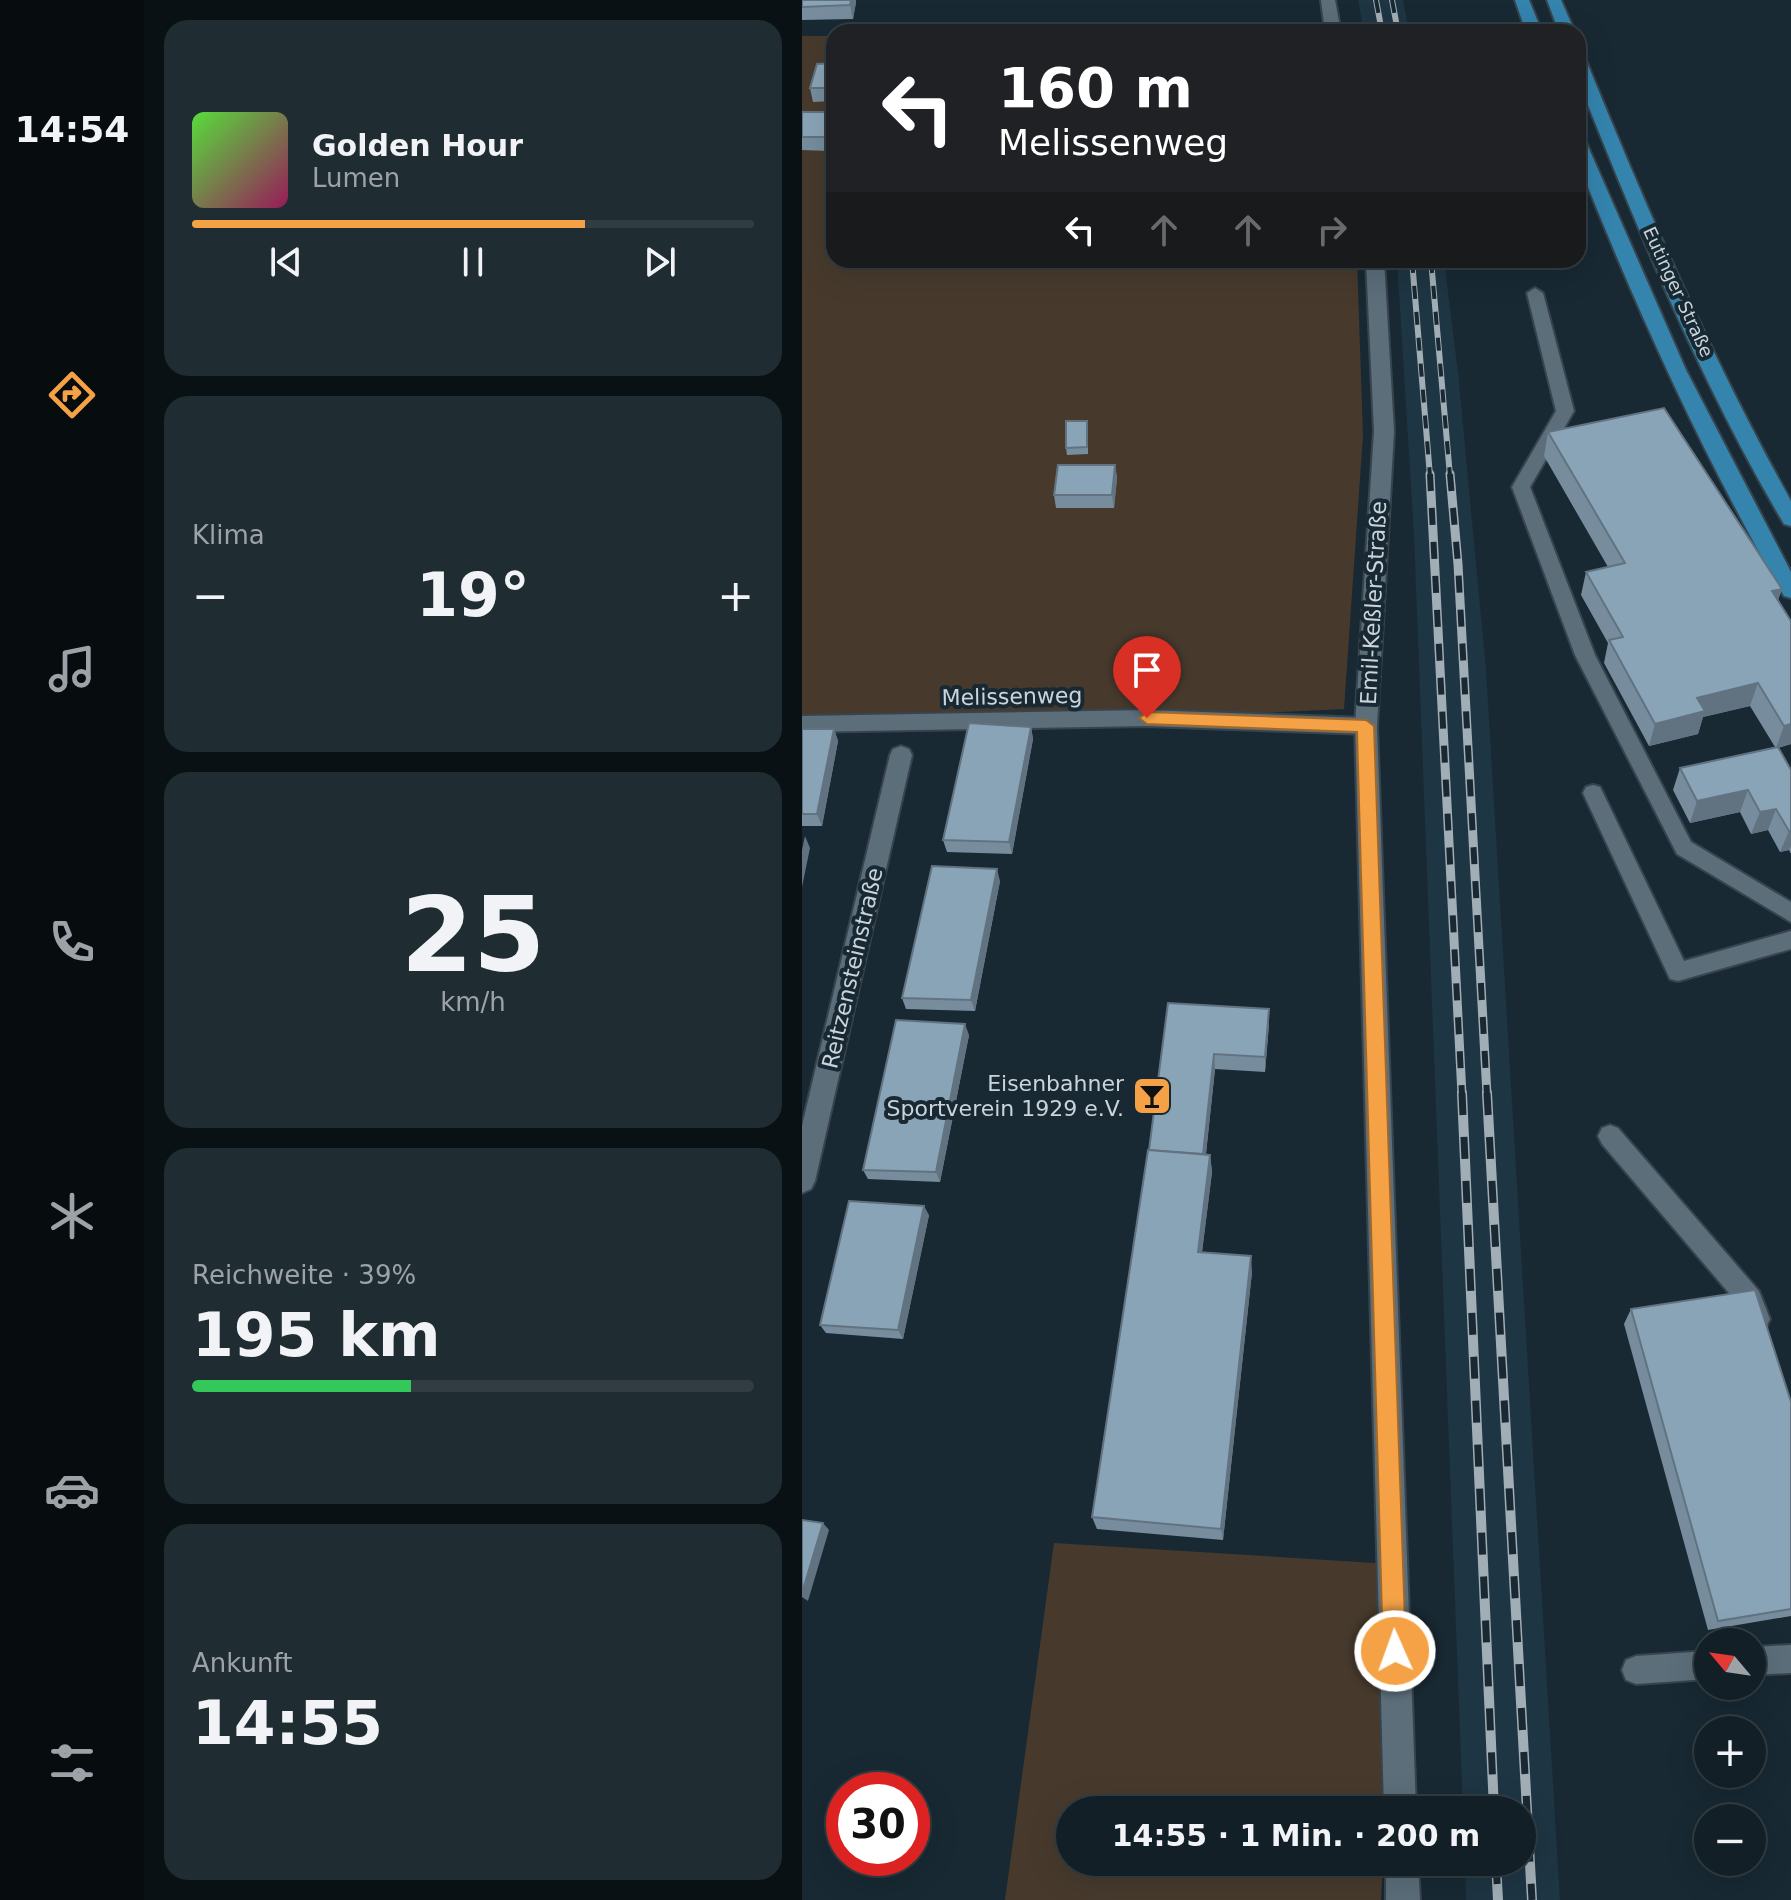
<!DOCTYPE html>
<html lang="de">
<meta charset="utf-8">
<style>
body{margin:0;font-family:"DejaVu Sans",sans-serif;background:#1f2c32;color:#f1f3f6;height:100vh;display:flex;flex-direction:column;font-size:30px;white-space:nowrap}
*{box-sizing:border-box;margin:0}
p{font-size:26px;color:#9ca2a7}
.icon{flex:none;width:44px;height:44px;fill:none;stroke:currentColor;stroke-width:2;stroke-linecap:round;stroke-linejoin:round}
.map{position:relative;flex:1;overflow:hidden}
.drawer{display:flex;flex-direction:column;gap:20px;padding:20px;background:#0a1115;width:658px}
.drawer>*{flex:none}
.hud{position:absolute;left:24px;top:24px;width:760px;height:244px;border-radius:24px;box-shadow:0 8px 32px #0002,0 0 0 2px #313d43;background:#202124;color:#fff;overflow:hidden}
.needle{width:52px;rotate:299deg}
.controls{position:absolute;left:892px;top:1628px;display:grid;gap:16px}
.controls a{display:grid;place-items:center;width:72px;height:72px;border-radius:50%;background:#121f26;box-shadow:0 8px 32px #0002,0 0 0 2px #313d43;font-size:40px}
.speed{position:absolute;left:24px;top:1772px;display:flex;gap:16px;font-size:40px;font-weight:700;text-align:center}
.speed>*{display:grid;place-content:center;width:104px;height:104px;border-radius:50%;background:#121f26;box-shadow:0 8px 32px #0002,0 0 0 2px #313d43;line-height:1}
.speed .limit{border:12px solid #d22;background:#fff;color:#111}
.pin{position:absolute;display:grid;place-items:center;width:68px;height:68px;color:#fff;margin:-82px -34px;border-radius:50% 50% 50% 0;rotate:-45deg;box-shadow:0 0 8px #0007}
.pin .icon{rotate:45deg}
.me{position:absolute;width:88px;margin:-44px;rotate:358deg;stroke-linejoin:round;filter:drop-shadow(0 0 6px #0008)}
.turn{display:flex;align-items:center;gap:28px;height:168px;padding:0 40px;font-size:36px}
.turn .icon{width:104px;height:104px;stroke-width:2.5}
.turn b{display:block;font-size:56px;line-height:68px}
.lanes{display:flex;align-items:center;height:76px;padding:0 40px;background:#0003;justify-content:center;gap:40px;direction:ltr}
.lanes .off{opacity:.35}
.big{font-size:60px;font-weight:700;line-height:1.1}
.drawer .widget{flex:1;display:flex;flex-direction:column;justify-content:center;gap:12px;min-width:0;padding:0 28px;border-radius:24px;background:#1f2c32}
.drawer .dial{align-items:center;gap:0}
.dial b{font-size:104px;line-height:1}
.song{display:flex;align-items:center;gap:24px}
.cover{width:96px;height:96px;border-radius:12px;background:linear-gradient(135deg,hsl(110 70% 55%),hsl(330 70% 35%))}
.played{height:8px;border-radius:4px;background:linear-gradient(90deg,#f5a246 70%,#313d43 70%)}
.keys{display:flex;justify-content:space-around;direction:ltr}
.heat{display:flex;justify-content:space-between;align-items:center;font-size:44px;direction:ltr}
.charge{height:12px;border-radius:6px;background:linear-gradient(90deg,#34c759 39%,#313d43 0)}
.trip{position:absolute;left:254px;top:1796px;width:480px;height:80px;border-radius:40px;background:#121f26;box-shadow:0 8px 32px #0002,0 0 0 2px #313d43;font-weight:700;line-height:80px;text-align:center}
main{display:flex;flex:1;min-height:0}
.tab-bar{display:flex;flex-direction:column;width:144px;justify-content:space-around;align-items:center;background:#070c0f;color:#9ca2a7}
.tab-bar .icon{width:56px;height:56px}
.tab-bar .selected{color:#f5a246}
.tab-bar b{font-size:36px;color:#f1f3f6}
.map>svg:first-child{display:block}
</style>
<main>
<nav class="tab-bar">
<b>14:54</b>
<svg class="icon selected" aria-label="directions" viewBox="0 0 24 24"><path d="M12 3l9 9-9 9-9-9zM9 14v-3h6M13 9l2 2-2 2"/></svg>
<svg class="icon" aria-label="music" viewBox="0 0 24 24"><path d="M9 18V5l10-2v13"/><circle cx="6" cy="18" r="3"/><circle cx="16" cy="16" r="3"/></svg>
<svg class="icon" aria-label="phone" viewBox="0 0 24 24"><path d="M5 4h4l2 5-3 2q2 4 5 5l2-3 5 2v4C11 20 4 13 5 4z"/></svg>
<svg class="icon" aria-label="climate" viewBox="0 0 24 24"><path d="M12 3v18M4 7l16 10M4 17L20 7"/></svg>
<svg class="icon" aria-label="car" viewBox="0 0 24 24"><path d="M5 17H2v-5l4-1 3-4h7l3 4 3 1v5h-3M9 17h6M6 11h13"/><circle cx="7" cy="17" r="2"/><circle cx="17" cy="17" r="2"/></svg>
<svg class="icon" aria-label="filters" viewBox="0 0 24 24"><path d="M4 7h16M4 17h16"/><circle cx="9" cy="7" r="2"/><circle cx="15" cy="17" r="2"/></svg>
</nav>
<section class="drawer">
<div class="widget">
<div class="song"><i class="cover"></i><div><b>Golden Hour</b><p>Lumen</p></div></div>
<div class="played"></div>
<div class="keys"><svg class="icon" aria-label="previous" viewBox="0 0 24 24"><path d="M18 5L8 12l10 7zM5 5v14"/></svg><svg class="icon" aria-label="pause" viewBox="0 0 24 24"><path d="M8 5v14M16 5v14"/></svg><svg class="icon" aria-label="next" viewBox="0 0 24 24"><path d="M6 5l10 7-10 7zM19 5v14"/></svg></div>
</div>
<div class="widget"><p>Klima</p>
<div class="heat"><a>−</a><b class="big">19°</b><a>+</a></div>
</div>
<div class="widget dial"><b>25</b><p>km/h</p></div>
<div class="widget"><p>Reichweite · 39%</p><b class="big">195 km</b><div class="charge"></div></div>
<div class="widget"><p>Ankunft</p><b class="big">14:55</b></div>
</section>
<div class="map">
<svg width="989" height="1900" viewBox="0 0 989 1900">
<rect width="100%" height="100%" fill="#182933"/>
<g fill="#1e3543">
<polygon points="556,0 601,0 607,32 562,32"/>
<polygon points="595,260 642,260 656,372 684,670 758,1900 664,1900 663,1862 720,1862 720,1810 661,1810 612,535"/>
</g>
<g fill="#473a2d">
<polygon points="0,36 32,36 32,260 555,260 561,435 542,709 345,718 0,715"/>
<polygon points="252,1543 589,1564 582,1810 268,1810 268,1862 581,1862 579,1900 203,1900"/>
</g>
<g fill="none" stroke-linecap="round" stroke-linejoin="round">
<defs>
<g id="lane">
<polygon points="401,25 531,28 538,32 396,32 394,29"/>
<polygon points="733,288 741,293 772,411 728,487 793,655 889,842 989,902 989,922 875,854 773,655 710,487 754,411 725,293"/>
<polygon points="345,710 564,718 571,721 574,726 571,731 564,734 345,726 0,732 0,716"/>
<polygon points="791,785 798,787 801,793 882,961 989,931 989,949 876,981 868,979 781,793 784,787"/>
<polygon points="808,1125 816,1128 957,1291 968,1319 964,1328 955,1331 946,1328 938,1306 800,1144 796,1136 800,1128"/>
<polygon points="989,1645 989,1673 950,1675 950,1647"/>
<polygon points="906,1651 906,1679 834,1684 824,1680 820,1670 824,1660 834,1656"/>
</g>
<g id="street">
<polygon points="519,0 533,0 539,32 523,32"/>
<polygon points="564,260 582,260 592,431 575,726 614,1810 582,1810 553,726 572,431"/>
<polygon points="99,746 107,749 110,755 13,1181 9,1189 0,1193 0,1126 88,755 91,749"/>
<polygon points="584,1862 616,1862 618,1900 584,1900"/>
</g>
<g id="primary">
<polygon points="713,0 727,0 740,32 724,32"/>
<polygon points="745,0 759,0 773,32 757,32"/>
<path d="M776,55l8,5c61,150 126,299 205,441v25l-7,-2c-83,-140 -146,-294 -206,-444z"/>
<path d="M776,137l8,5 100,228 105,202v26l-7,-2c-80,-138 -147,-285 -206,-434z"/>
</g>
</defs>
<use href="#lane" stroke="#37444d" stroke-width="4"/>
<use href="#street" stroke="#37444d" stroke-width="4"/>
<use href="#primary" stroke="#37444d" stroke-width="4"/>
<use href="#lane" fill="#5b6e7a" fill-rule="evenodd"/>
<use href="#street" fill="#5b6e7a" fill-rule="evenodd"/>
<use href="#primary" fill="#3484ae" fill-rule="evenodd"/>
<defs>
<g id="rail-far2">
<polyline points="574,0 580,32"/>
<polyline points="590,0 596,32"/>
<polyline points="610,260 628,476"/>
<polyline points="629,260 648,476"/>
</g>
<g id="rail-far1">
<polyline points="628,474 660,1095"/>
<polyline points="648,474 656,564 685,1095"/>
</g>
<g id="rail">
<polyline points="660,1093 692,1810"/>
<polyline points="685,1093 730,1900"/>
<polyline points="694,1862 696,1900"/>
</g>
</defs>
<use href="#rail-far2" stroke="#a2aeb5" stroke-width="6"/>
<use href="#rail-far1" stroke="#a2aeb5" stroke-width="9"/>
<use href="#rail" stroke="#a2aeb5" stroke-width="10"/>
<use href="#rail-far2" stroke="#182933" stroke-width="4" stroke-dasharray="13" stroke-linecap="butt"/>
<use href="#rail-far1" stroke="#182933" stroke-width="6" stroke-dasharray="17" stroke-linecap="butt"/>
<use href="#rail" stroke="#182933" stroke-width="7" stroke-dasharray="22" stroke-linecap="butt"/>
</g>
<g fill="#778d9d">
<polygon points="0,0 54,2 51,19 0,20"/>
<polygon points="32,63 32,101 11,102 8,88"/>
<polygon points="0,112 32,112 32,135 27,151 0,150"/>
<polygon points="286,428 286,454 265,455 264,448"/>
<polygon points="746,432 980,589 976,600 989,744 976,748 989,770 989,854 987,850 978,852 966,830 949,834 938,812 888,823 871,790 878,768 973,747 948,706 901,717 896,734 847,746 802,663 806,643 779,595 784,572 806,567 742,456"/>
<polygon points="313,465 315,478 312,508 254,508 252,495"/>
<polygon points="229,727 231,739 210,854 145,852 141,840"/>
<polygon points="0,729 32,729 36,741 20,826 0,826"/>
<polygon points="198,881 173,1011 104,1009 100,998"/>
<polygon points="366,1003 467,1009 467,1024 463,1072 413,1069 404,1154 408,1155 410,1172 400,1252 450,1272 421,1540 295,1529 290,1517 347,1150"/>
<polygon points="167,1035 138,1182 66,1179 61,1170"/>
<polygon points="127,1215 101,1339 24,1333 18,1325"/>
<polygon points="829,1309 989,1402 989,1616 906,1630 822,1324"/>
</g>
<g fill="#617380">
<polygon points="49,0 54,0 54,2 51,19 48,5"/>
<polygon points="32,112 32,135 27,151 24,137"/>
<polygon points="313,465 315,478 312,508 310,495"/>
<polygon points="980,589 972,611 970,591"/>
<polygon points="956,683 948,706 901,717 896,734 847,746 853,724 895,698"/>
<polygon points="989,724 989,744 974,748 982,726"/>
<polygon points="229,727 231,739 210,854 207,842"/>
<polygon points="32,729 36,741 20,826 15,814"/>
<polygon points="946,790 938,812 888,823 895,801"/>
<polygon points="974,809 966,830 949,834 958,812"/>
<polygon points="987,831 989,831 989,846 987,850 978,852"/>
<polygon points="3,836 8,848 0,887 0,850"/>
<polygon points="195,869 198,881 173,1011 169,1000"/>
<polygon points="467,1009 467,1024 463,1072 463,1057"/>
<polygon points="163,1024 167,1035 138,1182 134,1172"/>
<polygon points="412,1054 413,1069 402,1171 400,1157"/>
<polygon points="408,1155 410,1172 398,1268 396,1252"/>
<polygon points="122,1206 127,1215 101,1339 96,1330"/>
<polygon points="449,1256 450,1272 421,1540 419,1529"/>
<polygon points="21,1523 27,1530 6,1601 0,1597 0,1593"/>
</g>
<g fill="#8aa4b7" stroke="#617380" stroke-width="2">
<polygon points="0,0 49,0 48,5 0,7"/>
<polygon points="32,63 32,88 8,88 15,64"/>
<polygon points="0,112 32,112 24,137 0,137"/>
<polygon points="862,408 980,589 970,591 989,621 989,724 982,726 956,683 895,698 903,711 853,724 807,640 821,637 784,572 823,563 746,432"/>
<polygon points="264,421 285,421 285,447 264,448"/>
<polygon points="256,465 313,465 310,495 252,495"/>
<polygon points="167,723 229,727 207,842 141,840"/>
<polygon points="0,729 32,729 15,814 0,814"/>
<polygon points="976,747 989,770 989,831 987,831 974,809 958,812 946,790 895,801 878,768"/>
<polygon points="130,866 195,869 169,1000 100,998"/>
<polygon points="366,1003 467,1009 463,1057 412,1054 401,1154 347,1150"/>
<polygon points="94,1020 163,1024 134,1172 61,1170"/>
<polygon points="346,1150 408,1155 396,1252 449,1256 419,1529 290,1517"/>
<polygon points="47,1201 122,1206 96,1330 18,1325"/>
<polygon points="953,1290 989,1402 989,1609 916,1621 829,1309"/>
<polygon points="0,1520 21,1523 0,1593"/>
</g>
<polygon fill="#f5a246" stroke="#9f692e" stroke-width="2" points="345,712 564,720 572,726 604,1651 601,1660 593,1663 585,1660 581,1651 555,732 345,724 337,718"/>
<defs>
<symbol id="bar-square" viewBox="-11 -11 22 22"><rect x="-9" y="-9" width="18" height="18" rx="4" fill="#f5a246" stroke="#182933"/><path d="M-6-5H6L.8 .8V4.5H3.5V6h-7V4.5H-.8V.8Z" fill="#111"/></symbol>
</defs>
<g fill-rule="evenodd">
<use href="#bar-square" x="328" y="1074" width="44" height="44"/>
</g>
<g text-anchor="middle" stroke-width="8" stroke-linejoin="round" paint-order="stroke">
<g font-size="18" fill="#cad4db" stroke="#182933">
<text transform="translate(876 292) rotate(65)" y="6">Eutinger Straße</text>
</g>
<g font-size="22" fill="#cad4db" stroke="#182933">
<text transform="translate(571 603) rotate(-87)" y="8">Emil-Keßler-Straße</text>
<text transform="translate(210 696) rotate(-1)" y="8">Melissenweg</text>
<text transform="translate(50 968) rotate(-77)" y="8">Reitzensteinstraße</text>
</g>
<g font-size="22" fill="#cad4db" stroke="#182933" text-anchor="end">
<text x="322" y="1091">Eisenbahner<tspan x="322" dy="25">Sportverein 1929 e.V.</tspan></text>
</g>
</g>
</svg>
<div class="controls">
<a><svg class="needle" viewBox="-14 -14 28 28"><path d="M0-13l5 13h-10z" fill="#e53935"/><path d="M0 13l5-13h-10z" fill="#9ca2a7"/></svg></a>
<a>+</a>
<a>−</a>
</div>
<div class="speed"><div class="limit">30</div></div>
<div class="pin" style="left:345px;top:718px;background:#d93025"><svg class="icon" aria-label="arrive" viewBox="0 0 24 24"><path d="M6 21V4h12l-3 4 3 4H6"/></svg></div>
<svg class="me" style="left:593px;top:1651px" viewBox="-20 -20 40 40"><circle r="17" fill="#f5a246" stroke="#fff" stroke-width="3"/><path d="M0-11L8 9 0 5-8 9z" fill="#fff"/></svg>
<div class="trip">14:55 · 1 Min. · 200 m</div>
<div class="hud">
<div class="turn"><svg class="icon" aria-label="left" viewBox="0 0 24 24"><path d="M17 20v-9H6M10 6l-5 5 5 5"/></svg><div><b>160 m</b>Melissenweg</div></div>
<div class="lanes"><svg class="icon" aria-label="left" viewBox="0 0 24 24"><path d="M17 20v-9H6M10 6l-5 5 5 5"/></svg><svg class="icon off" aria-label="ahead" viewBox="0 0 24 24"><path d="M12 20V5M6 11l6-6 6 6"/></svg><svg class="icon off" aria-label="ahead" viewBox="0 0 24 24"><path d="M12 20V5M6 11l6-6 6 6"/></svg><svg class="icon off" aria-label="right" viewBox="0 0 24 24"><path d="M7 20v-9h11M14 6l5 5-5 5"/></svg></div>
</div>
</div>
</main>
